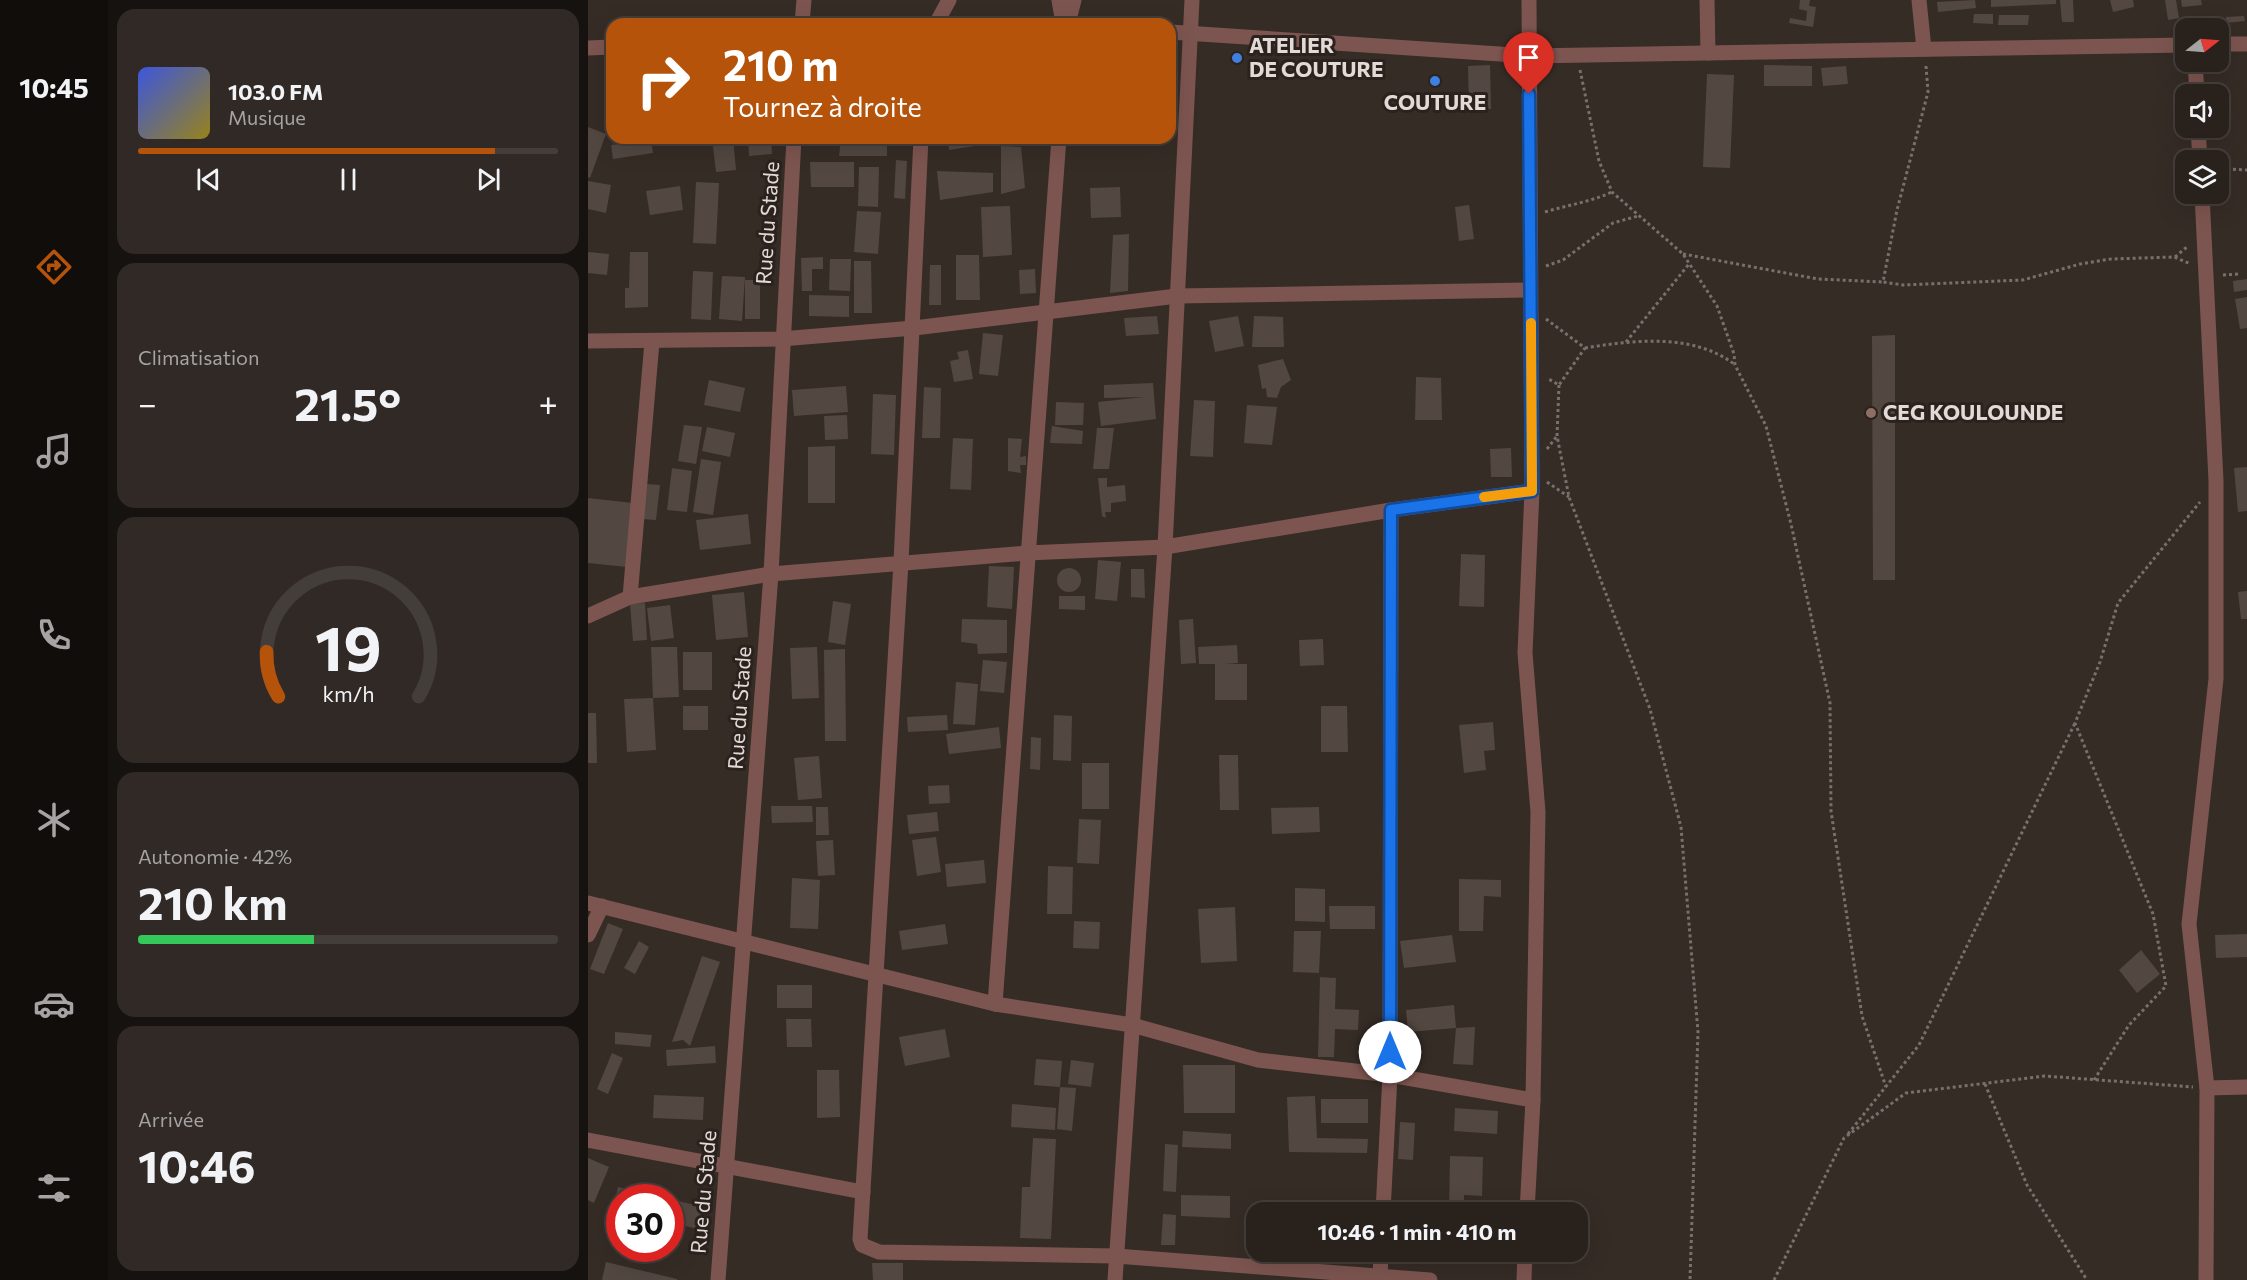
<!DOCTYPE html>
<html lang="fr">
<meta charset="utf-8">
<style>
body{margin:0;font-family:Commissioner,sans-serif;background:#302925;color:#f1f3f6;height:100vh;display:flex;flex-direction:column;font-size:22px;white-space:nowrap}
*{box-sizing:border-box;margin:0}
p{font-size:20px;color:#a5a3a3}
.icon{flex:none;width:33px;height:33px;fill:none;stroke:currentColor;stroke-width:2;stroke-linecap:round;stroke-linejoin:round}
.map{position:relative;flex:1;overflow:hidden}
.sheet{display:flex;flex-direction:column;gap:9px;padding:9px;background:#16120f;width:480px}
.sheet>*{flex:none}
.banner{position:absolute;left:18px;top:18px;width:570px;height:126px;border-radius:18px;box-shadow:0 6px 24px #0002,0 0 0 2px #443e3b;background:#b45309;color:#fff;overflow:hidden}
.needle{width:39px;rotate:73deg}
.tools{position:absolute;left:1587px;top:18px;display:grid;gap:12px}
.tools a{display:grid;place-items:center;width:54px;height:54px;border-radius:12px;background:#28211c;box-shadow:0 6px 24px #0002,0 0 0 2px #443e3b;font-size:30px}
.speed{position:absolute;left:18px;top:1184px;display:flex;gap:12px;font-size:30px;font-weight:700;text-align:center}
.speed>*{display:grid;place-content:center;width:78px;height:78px;border-radius:50%;background:#28211c;box-shadow:0 6px 24px #0002,0 0 0 2px #443e3b;line-height:1}
.speed .limit{border:9px solid #d22;background:#fff;color:#111}
.pin{position:absolute;display:grid;place-items:center;width:51px;height:51px;color:#fff;margin:-62px -26px;border-radius:50% 50% 50% 0;rotate:-45deg;box-shadow:0 0 6px #0007}
.pin .icon{rotate:45deg}
.me{position:absolute;width:66px;margin:-33px;rotate:0deg;stroke-linejoin:round;filter:drop-shadow(0 0 4px #0008)}
.turn{display:flex;align-items:center;gap:21px;height:126px;padding:0 18px;font-size:27px}
.turn .icon{width:78px;height:78px;stroke-width:2.5}
.turn b{display:block;font-size:42px;line-height:51px}
.big{font-size:45px;font-weight:700;line-height:1.1}
.sheet .widget{flex:1;display:flex;flex-direction:column;justify-content:center;gap:9px;min-width:0;padding:0 21px;border-radius:18px;background:#302925}
.sheet .dial{align-items:center;gap:0}
.dial svg{height:156px;overflow:visible;fill:none;stroke:#443e3b;stroke-width:7;stroke-linecap:round;text-anchor:middle}
.dial text{fill:#f1f3f6;stroke:none}
.song{display:flex;align-items:center;gap:18px}
.cover{width:72px;height:72px;border-radius:9px;background:linear-gradient(135deg,hsl(230 70% 55%),hsl(50 70% 35%))}
.played{height:6px;border-radius:3px;background:linear-gradient(90deg,#b45309 85%,#443e3b 85%)}
.keys{display:flex;justify-content:space-around;direction:ltr}
.heat{display:flex;justify-content:space-between;align-items:center;font-size:33px;direction:ltr}
.charge{height:9px;border-radius:4px;background:linear-gradient(90deg,#34c759 42%,#443e3b 0)}
.trip{position:absolute;left:658px;top:1202px;width:342px;height:60px;border-radius:18px;background:#28211c;box-shadow:0 6px 24px #0002,0 0 0 2px #443e3b;font-weight:700;line-height:60px;text-align:center}
main{display:flex;flex:1;min-height:0}
.menu{display:flex;flex-direction:column;width:108px;justify-content:space-around;align-items:center;background:#100d0b;color:#a5a3a3}
.menu .icon{width:42px;height:42px}
.menu .current{color:#b45309}
.menu b{font-size:27px;color:#f1f3f6}
.map>svg:first-child{display:block}
</style>
<main>
<nav class="menu">
<b>10:45</b>
<svg class="icon current" aria-label="directions" viewBox="0 0 24 24"><path d="M12 3l9 9-9 9-9-9zM9 14v-3h6M13 9l2 2-2 2"/></svg>
<svg class="icon" aria-label="music" viewBox="0 0 24 24"><path d="M9 18V5l10-2v13"/><circle cx="6" cy="18" r="3"/><circle cx="16" cy="16" r="3"/></svg>
<svg class="icon" aria-label="phone" viewBox="0 0 24 24"><path d="M5 4h4l2 5-3 2q2 4 5 5l2-3 5 2v4C11 20 4 13 5 4z"/></svg>
<svg class="icon" aria-label="climate" viewBox="0 0 24 24"><path d="M12 3v18M4 7l16 10M4 17L20 7"/></svg>
<svg class="icon" aria-label="car" viewBox="0 0 24 24"><path d="M5 17H2v-5l4-1 3-4h7l3 4 3 1v5h-3M9 17h6M6 11h13"/><circle cx="7" cy="17" r="2"/><circle cx="17" cy="17" r="2"/></svg>
<svg class="icon" aria-label="filters" viewBox="0 0 24 24"><path d="M4 7h16M4 17h16"/><circle cx="9" cy="7" r="2"/><circle cx="15" cy="17" r="2"/></svg>
</nav>
<section class="sheet">
<div class="widget">
<div class="song"><i class="cover"></i><div><b>103.0 FM</b><p>Musique</p></div></div>
<div class="played"></div>
<div class="keys"><svg class="icon" aria-label="previous" viewBox="0 0 24 24"><path d="M18 5L8 12l10 7zM5 5v14"/></svg><svg class="icon" aria-label="pause" viewBox="0 0 24 24"><path d="M8 5v14M16 5v14"/></svg><svg class="icon" aria-label="next" viewBox="0 0 24 24"><path d="M6 5l10 7-10 7zM19 5v14"/></svg></div>
</div>
<div class="widget"><p>Climatisation</p>
<div class="heat"><a>−</a><b class="big">21.5°</b><a>+</a></div>
</div>
<div class="widget dial"><svg viewBox="0 0 100 80">
<path d="M14 69A42 42 0 1 1 86 69"/>
<path d="M14 69A42 42 0 0 1 8 46" stroke="#b45309"/>
<text x="50" y="56" font-size="32" font-weight="700">19</text>
<text x="50" y="72" font-size="11">km/h</text>
</svg></div>
<div class="widget"><p>Autonomie · 42%</p><b class="big">210 km</b><div class="charge"></div></div>
<div class="widget"><p>Arrivée</p><b class="big">10:46</b></div>
</section>
<div class="map">
<svg width="1659" height="1280" viewBox="0 0 1659 1280">
<rect width="100%" height="100%" fill="#362c26"/>
<g fill="#524741">
<polygon points="1212,0 1222,0 1221,6 1228,7 1225,27 1201,23 1202,18 1218,21 1219,11 1211,9"/>
<polygon points="1387,0 1388,8 1350,12 1349,2"/>
<polygon points="1403,0 1468,0 1468,4 1403,7"/>
<polygon points="1472,0 1485,0 1486,22 1474,22"/>
<polygon points="1522,0 1545,0 1546,7 1525,12"/>
<polygon points="1577,0 1588,0 1591,18 1580,20"/>
<polygon points="1593,0 1613,0 1614,5 1594,7"/>
<polygon points="1386,14 1405,14 1405,24 1385,23"/>
<polygon points="1411,15 1441,15 1440,25 1410,25"/>
<polygon points="1656,16 1657,21 1638,23 1638,17"/>
<polygon points="902,65 903,109 881,109 880,66"/>
<polygon points="1176,65 1224,66 1224,86 1176,86"/>
<polygon points="1258,66 1260,84 1235,86 1233,68"/>
<polygon points="1119,74 1146,75 1142,168 1115,167"/>
<polygon points="0,127 18,134 2,178 0,177"/>
<polygon points="124,138 145,138 148,170 128,172"/>
<polygon points="160,138 183,138 184,154 161,156"/>
<polygon points="253,138 299,138 299,156 251,156"/>
<polygon points="360,138 411,138 412,142 361,150"/>
<polygon points="63,140 65,153 25,159 23,145"/>
<polygon points="413,146 433,147 437,188 413,194"/>
<polygon points="308,160 319,161 317,199 306,198"/>
<polygon points="222,162 266,162 266,187 223,187"/>
<polygon points="271,167 291,167 290,207 270,206"/>
<polygon points="349,171 405,173 405,192 352,200"/>
<polygon points="0,181 23,185 18,213 0,209"/>
<polygon points="108,182 131,183 128,244 105,243"/>
<polygon points="92,186 95,210 62,215 58,191"/>
<polygon points="532,187 533,217 503,218 502,188"/>
<polygon points="881,205 886,239 871,241 867,207"/>
<polygon points="422,206 424,255 395,257 393,207"/>
<polygon points="269,211 293,212 290,254 266,252"/>
<polygon points="541,234 540,291 522,293 525,235"/>
<polygon points="0,252 21,254 19,275 0,273"/>
<polygon points="42,252 60,252 60,307 37,308 37,288 41,288"/>
<polygon points="368,255 391,255 392,300 368,300"/>
<polygon points="235,257 235,269 224,269 224,291 214,291 213,258"/>
<polygon points="242,259 263,259 262,291 241,290"/>
<polygon points="266,261 283,261 284,313 266,313"/>
<polygon points="342,265 353,265 353,305 341,305"/>
<polygon points="447,269 448,293 432,294 431,270"/>
<polygon points="105,271 125,272 123,320 103,319"/>
<polygon points="134,276 157,277 154,321 131,319"/>
<polygon points="1659,279 1659,290 1646,292 1645,281"/>
<rect x="157" y="280" width="15" height="39"/>
<polygon points="221,295 261,296 261,317 221,316"/>
<polygon points="1659,297 1659,328 1652,329 1647,299"/>
<polygon points="569,316 571,334 538,336 536,318"/>
<polygon points="650,316 656,346 627,352 621,321"/>
<polygon points="666,316 695,317 696,347 664,347"/>
<polygon points="395,333 415,335 410,376 391,374"/>
<polygon points="1307,335 1307,580 1285,580 1284,336"/>
<polygon points="380,350 385,379 366,382 362,361 371,359 369,352"/>
<polygon points="695,359 703,380 693,387 689,398 679,397 678,388 674,389 670,365"/>
<polygon points="828,377 853,378 854,420 827,420"/>
<polygon points="121,380 157,388 152,412 116,405"/>
<polygon points="565,383 568,419 513,426 510,402 556,397 516,398 516,385"/>
<polygon points="258,386 260,412 206,416 204,390"/>
<polygon points="336,387 353,388 352,438 334,438"/>
<polygon points="285,394 308,395 306,455 283,454"/>
<polygon points="606,400 627,401 625,457 602,456"/>
<polygon points="468,402 496,403 495,425 467,425"/>
<polygon points="659,405 689,407 684,445 656,443"/>
<polygon points="259,415 260,439 237,440 236,416"/>
<polygon points="96,425 114,427 108,464 90,461"/>
<polygon points="464,426 495,431 494,444 462,443"/>
<polygon points="119,427 147,433 142,457 114,451"/>
<polygon points="509,428 526,428 521,469 505,469"/>
<polygon points="365,438 385,439 383,490 362,489"/>
<polygon points="420,438 434,439 432,457 438,456 438,465 432,465 433,473 420,471"/>
<polygon points="247,446 247,503 220,503 220,447"/>
<polygon points="923,448 924,477 903,477 902,449"/>
<polygon points="113,459 133,462 125,515 105,512"/>
<polygon points="1659,467 1659,511 1650,512 1646,468"/>
<polygon points="84,468 104,471 99,512 79,510"/>
<polygon points="510,478 519,478 519,487 537,485 538,501 523,503 523,512 517,512 518,518 514,516"/>
<polygon points="58,484 72,485 68,520 54,519"/>
<polygon points="0,498 45,503 39,567 0,563"/>
<polygon points="160,514 163,544 112,550 108,520"/>
<polygon points="873,554 897,555 896,607 871,606"/>
<polygon points="510,560 533,562 529,601 507,599"/>
<polygon points="401,566 426,567 424,609 399,607"/>
<circle cx="481" cy="580" r="12"/>
<polygon points="543,569 556,569 557,598 543,597"/>
<polygon points="1659,591 1659,619 1653,619 1650,592"/>
<polygon points="156,592 160,637 128,640 124,595"/>
<polygon points="471,596 497,596 497,610 471,609"/>
<polygon points="245,601 263,604 257,645 240,642"/>
<polygon points="57,603 59,640 45,641 42,604"/>
<polygon points="82,605 86,638 63,641 59,608"/>
<polygon points="374,619 419,620 419,653 390,654 389,644 373,642"/>
<polygon points="605,619 608,663 593,664 591,620"/>
<polygon points="735,639 736,665 712,666 711,640"/>
<polygon points="649,645 650,663 636,664 659,664 659,700 627,700 627,664 611,664 610,647"/>
<polygon points="63,647 89,647 91,697 65,698"/>
<polygon points="229,647 231,698 204,699 202,648"/>
<polygon points="257,649 258,741 237,741 236,650"/>
<rect x="95" y="652" width="29" height="38"/>
<polygon points="395,660 419,662 416,693 392,691"/>
<polygon points="368,682 390,684 387,725 365,724"/>
<polygon points="65,698 68,750 39,752 36,699"/>
<rect x="95" y="706" width="25" height="24"/>
<polygon points="733,706 759,706 760,752 733,752"/>
<polygon points="0,713 8,713 9,763 0,763"/>
<polygon points="359,715 360,730 320,732 319,717"/>
<polygon points="466,715 484,716 483,761 465,760"/>
<polygon points="905,722 907,750 896,751 898,770 876,773 871,725"/>
<polygon points="411,727 413,748 361,754 358,734"/>
<polygon points="443,737 453,738 452,770 442,769"/>
<polygon points="631,755 650,755 651,810 632,810"/>
<polygon points="231,756 234,798 210,800 206,758"/>
<rect x="494" y="763" width="27" height="46"/>
<polygon points="361,785 362,803 341,804 340,786"/>
<polygon points="183,806 224,806 225,822 184,823"/>
<polygon points="228,807 240,807 241,835 228,835"/>
<polygon points="731,807 732,832 684,834 683,808"/>
<polygon points="349,812 351,831 321,834 319,815"/>
<polygon points="491,819 513,820 511,864 489,863"/>
<polygon points="348,837 353,872 329,876 324,840"/>
<polygon points="245,840 247,875 230,876 228,841"/>
<polygon points="396,860 398,883 359,887 357,864"/>
<polygon points="460,866 485,867 484,914 459,914"/>
<polygon points="204,878 232,880 230,929 202,928"/>
<polygon points="871,879 913,880 913,897 896,896 895,931 871,931"/>
<polygon points="707,888 737,889 737,922 707,921"/>
<polygon points="741,906 787,906 787,929 742,929"/>
<polygon points="647,907 649,961 613,963 610,909"/>
<polygon points="486,921 512,922 511,949 485,948"/>
<polygon points="20,923 35,929 16,974 2,969"/>
<polygon points="357,924 360,944 314,950 311,931"/>
<polygon points="706,931 733,931 731,973 705,972"/>
<polygon points="1659,934 1659,957 1628,958 1627,935"/>
<polygon points="864,935 868,962 816,968 812,941"/>
<polygon points="51,941 61,947 47,974 36,968"/>
<polygon points="1553,950 1572,974 1549,993 1531,970"/>
<polygon points="114,956 132,962 102,1046 95,1040 84,1042"/>
<polygon points="732,977 748,978 747,1009 771,1010 770,1030 747,1029 746,1057 730,1057"/>
<rect x="189" y="985" width="35" height="23"/>
<polygon points="866,1005 868,1028 820,1032 818,1010"/>
<polygon points="198,1019 223,1019 224,1047 199,1047"/>
<polygon points="887,1027 885,1065 865,1064 868,1028"/>
<polygon points="357,1029 362,1057 317,1066 311,1037"/>
<polygon points="27,1032 64,1035 62,1047 27,1044"/>
<polygon points="127,1046 128,1063 79,1066 78,1050"/>
<polygon points="24,1053 35,1058 20,1094 9,1089"/>
<polygon points="448,1059 474,1061 472,1087 446,1085"/>
<polygon points="483,1060 506,1063 503,1087 480,1084"/>
<polygon points="595,1065 647,1065 647,1113 596,1113"/>
<polygon points="229,1070 251,1070 252,1117 229,1118"/>
<polygon points="472,1087 488,1088 484,1131 469,1129"/>
<polygon points="66,1095 116,1097 115,1120 65,1118"/>
<polygon points="727,1096 729,1138 780,1139 779,1153 701,1152 699,1097"/>
<rect x="733" y="1099" width="47" height="24"/>
<polygon points="424,1104 468,1108 467,1130 423,1127"/>
<polygon points="867,1108 910,1111 909,1134 866,1131"/>
<polygon points="812,1122 827,1123 825,1160 810,1159"/>
<polygon points="595,1131 643,1134 643,1149 594,1147"/>
<polygon points="445,1138 468,1139 463,1239 432,1238 434,1187 442,1187"/>
<polygon points="577,1144 590,1145 588,1192 575,1191"/>
<polygon points="862,1156 895,1157 894,1196 876,1195 876,1212 861,1212"/>
<polygon points="0,1158 21,1167 6,1203 0,1200"/>
<polygon points="30,1187 66,1195 66,1197 32,1197 32,1212 25,1210"/>
<polygon points="593,1195 642,1196 642,1218 593,1216"/>
<polygon points="82,1199 115,1207 109,1229 82,1222"/>
<polygon points="575,1214 588,1215 587,1245 573,1245"/>
<polygon points="18,1262 89,1279 89,1280 14,1280"/>
<polygon points="284,1263 315,1263 315,1280 285,1280"/>
</g>
<g fill="none" stroke-linecap="round" stroke-linejoin="round">
<g stroke="#79706b" stroke-width="3" stroke-dasharray="3 3" stroke-linecap="butt">
<polyline points="1338,66 1340,92 1309,210 1295,282 1315,285 1435,280 1492,264 1523,259 1586,257 1603,264"/>
<polyline points="992,70 1011,161 1024,192 1095,254 1129,306 1146,354 1147,365 1178,426 1203,524 1242,703 1243,811 1274,1016 1298,1087"/>
<polyline points="1623,70 1632,59"/>
<polyline points="1630,161 1639,169 1659,170"/>
<path d="M957,212c23,-7 45,-10 67,-20"/>
<polyline points="1095,254 1230,279 1295,282"/>
<polyline points="1587,257 1600,246"/>
<polyline points="958,266 975,260 1025,223 1050,216"/>
<polyline points="1635,275 1651,274"/>
<polyline points="958,319 997,348 971,385 959,378"/>
<polyline points="1038,342 1101,264"/>
<path d="M997,348c48,-8 108,-15 149,16"/>
<polyline points="971,385 969,436 981,497 1062,709 1093,827 1110,1032 1102,1280"/>
<polyline points="959,449 969,436"/>
<polyline points="959,482 981,497"/>
<polyline points="1506,1080 1541,1025 1578,986 1565,914 1487,723 1512,662 1530,603 1612,502"/>
<polyline points="1397,1084 1439,1185 1499,1280"/>
<polyline points="1260,1134 1331,1045 1487,723"/>
<polyline points="1186,1280 1256,1138 1318,1093 1457,1076 1605,1087"/>
</g>
<g stroke="#7d5550" stroke-width="15">
<polyline points="471,0 475,24"/>
<polyline points="1119,0 1120,53"/>
<polyline points="1331,0 1336,49"/>
<polyline points="214,24 216,0"/>
<polyline points="348,24 361,0"/>
<polyline points="480,24 486,0"/>
<polyline points="582,32 941,56 1598,45"/>
<polyline points="1630,44 1659,44"/>
<polyline points="0,48 24,47"/>
<polyline points="1607,62 1609,94"/>
<polyline points="1610,128 1612,160"/>
<polyline points="333,138 313,562 272,1239 274,1245 291,1252 528,1256 842,1280"/>
<polyline points="1614,194 1628,481 1628,679 1601,924 1619,1088 1618,1280"/>
<polyline points="0,341 193,339 326,328 589,296 942,290"/>
<polyline points="42,597 64,342"/>
<polyline points="0,616 42,597 183,574 439,553 577,547 803,510 944,491"/>
<polyline points="0,903 407,1004 544,1025 670,1060 802,1075 945,1100"/>
<polyline points="0,935 14,906"/>
<polyline points="407,1004 471,138"/>
<polyline points="1619,1088 1659,1087"/>
<polyline points="0,1140 275,1192"/>
<polyline points="795,1212 802,1075 803,510"/>
<polyline points="939,1212 945,1100 950,812 937,653 944,491 941,0"/>
<polyline points="130,1280 183,574 206,138"/>
<polyline points="527,1280 577,547 604,0"/>
<polyline points="792,1280 793,1251"/>
<polyline points="936,1280 937,1251"/>
</g>
</g>
<g fill="none" stroke-linecap="round" stroke-linejoin="round">
<defs>
<polyline id="route" points="802,1052 803,510 944,491 941,94"/>
</defs>
<use href="#route" stroke="#114b97" stroke-width="15"/>
<use href="#route" stroke="#1a73e8" stroke-width="10"/>
<polyline stroke="#f59e0b" stroke-width="10" points="896,497 944,491 943,323"/>
</g>
<g fill="#3f7fe0" stroke="#2c221d" stroke-width="2">
<circle cx="649" cy="58" r="6"/>
<circle cx="847" cy="81" r="6"/>
</g>
<circle fill="#8d6e63" stroke="#2c221d" stroke-width="2" cx="1283" cy="413" r="6"/>
<g text-anchor="middle" stroke-width="6" stroke-linejoin="round" paint-order="stroke">
<g font-size="21" font-weight="bold" fill="#e1dad6" stroke="#2c221d" text-anchor="start">
<text x="661" y="53">ATELIER<tspan x="661" dy="24">DE COUTURE</tspan></text>
<text x="847" y="110" text-anchor="middle">COUTURE</text>
<text x="1295" y="420">CEG KOULOUNDE</text>
</g>
<g font-size="21" fill="#e1dad6" stroke="#2c221d">
<text transform="translate(180 223) rotate(-86)" y="7">Rue du Stade</text>
<text transform="translate(152 708) rotate(-86)" y="7">Rue du Stade</text>
<text transform="translate(116 1192) rotate(-85)" y="7">Rue du Stade</text>
</g>
</g>
</svg>
<div class="tools">
<a><svg class="needle" viewBox="-14 -14 28 28"><path d="M0-13l5 13h-10z" fill="#e53935"/><path d="M0 13l5-13h-10z" fill="#a5a3a3"/></svg></a>
<a><svg class="icon" aria-label="sound" viewBox="0 0 24 24"><path d="M4 9h4l5-4v14l-5-4H4zM17 9q2 3 0 6"/></svg></a>
<a><svg class="icon" aria-label="layers" viewBox="0 0 24 24"><path d="M12 4l9 5-9 5-9-5zM3 14l9 5 9-5"/></svg></a>
</div>
<div class="speed"><div class="limit">30</div></div>
<div class="pin" style="left:941px;top:94px;background:#d93025"><svg class="icon" aria-label="arrive" viewBox="0 0 24 24"><path d="M6 21V4h12l-3 4 3 4H6"/></svg></div>
<svg class="me" style="left:802px;top:1052px" viewBox="-20 -20 40 40"><circle r="19" fill="#fff"/><path d="M0-13L10 11 0 6-10 11z" fill="#1a73e8"/></svg>
<div class="trip">10:46 · 1 min · 410 m</div>
<div class="banner">
<div class="turn"><svg class="icon" aria-label="right" viewBox="0 0 24 24"><path d="M7 20v-9h11M14 6l5 5-5 5"/></svg><div><b>210 m</b>Tournez à droite</div></div>
</div>
</div>
</main>
